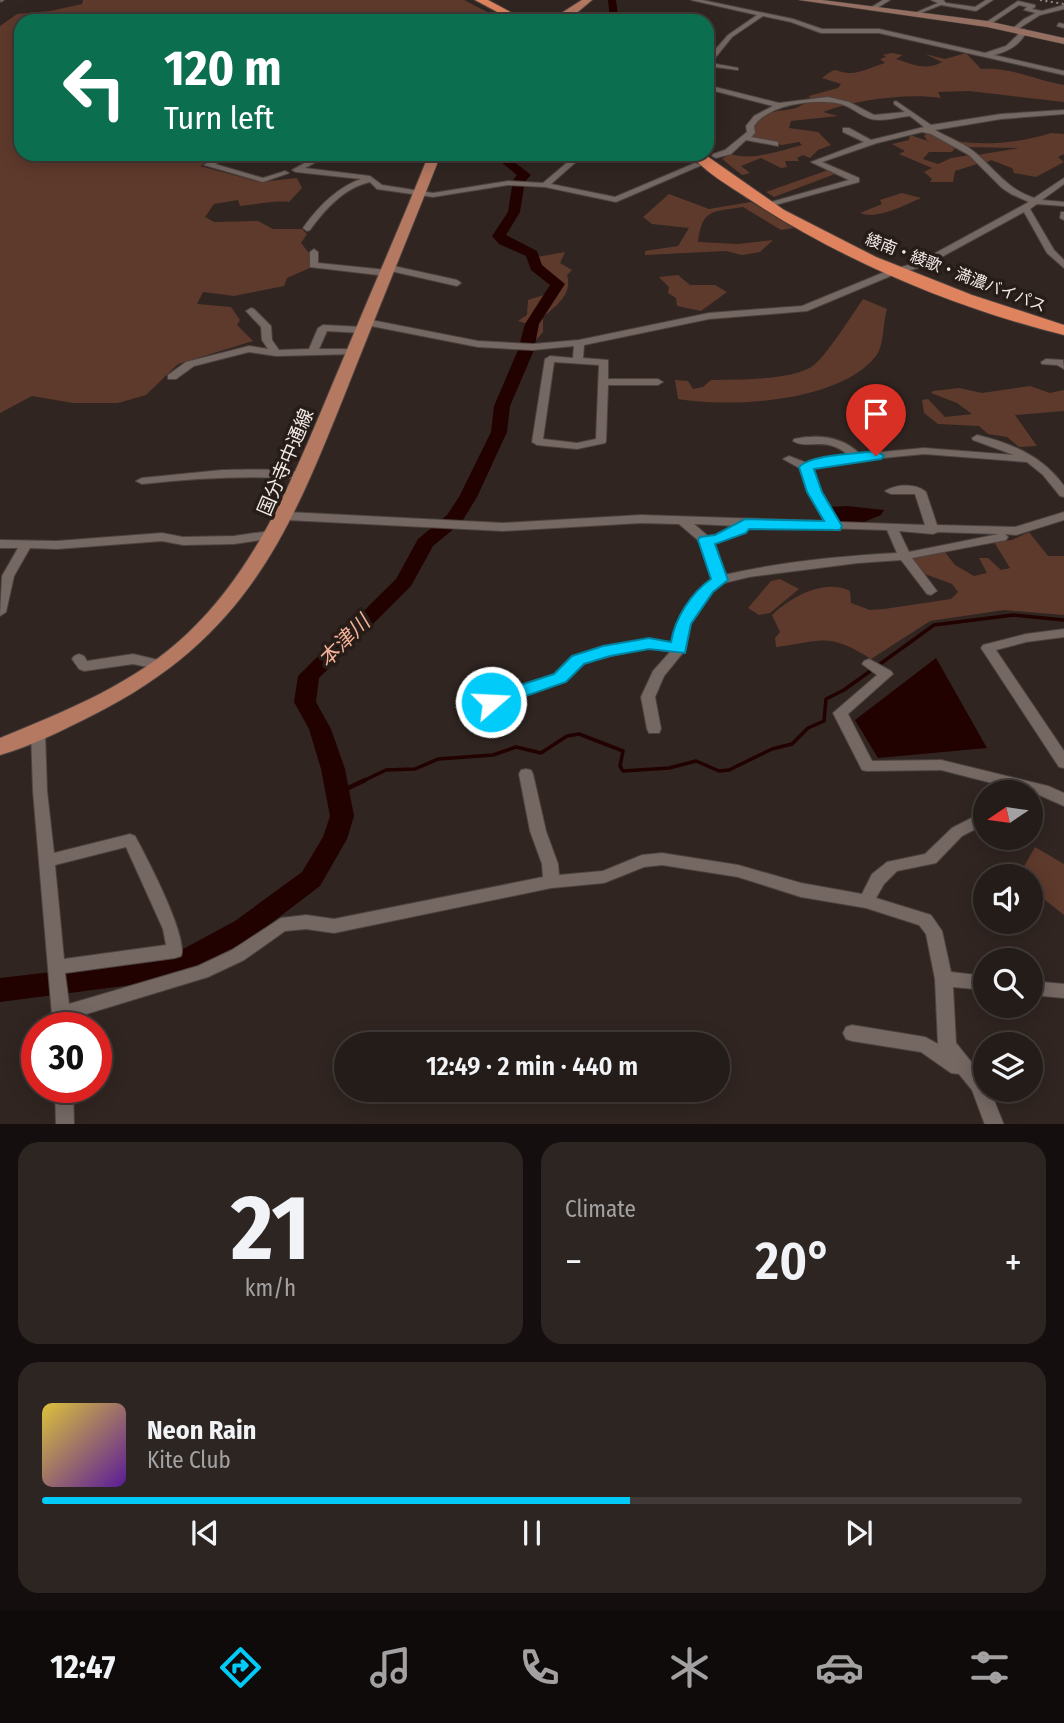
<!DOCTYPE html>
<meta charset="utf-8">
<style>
body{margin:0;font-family:"Fira Sans Condensed","Noto Sans JP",sans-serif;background:#2c2522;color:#f1f3f6;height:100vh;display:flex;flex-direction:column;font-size:26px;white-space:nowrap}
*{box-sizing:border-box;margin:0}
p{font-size:23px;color:#a3a1a2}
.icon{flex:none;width:38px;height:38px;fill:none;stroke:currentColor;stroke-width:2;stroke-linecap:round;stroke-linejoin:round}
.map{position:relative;height:1124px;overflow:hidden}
.sheet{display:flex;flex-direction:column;gap:18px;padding:18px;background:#140f0e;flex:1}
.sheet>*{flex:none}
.banner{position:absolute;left:14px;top:14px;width:700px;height:147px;border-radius:21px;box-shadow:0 4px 18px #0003,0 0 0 2px #413a38;background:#0b6e4f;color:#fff;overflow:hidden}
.needle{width:46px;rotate:257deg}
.buttons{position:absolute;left:973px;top:780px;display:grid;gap:14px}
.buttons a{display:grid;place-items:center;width:70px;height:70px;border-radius:50%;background:#241c19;box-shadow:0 4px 18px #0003,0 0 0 2px #413a38;font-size:35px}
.speed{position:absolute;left:21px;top:1012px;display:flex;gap:14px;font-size:35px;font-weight:700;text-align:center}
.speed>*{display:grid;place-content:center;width:91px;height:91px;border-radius:50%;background:#241c19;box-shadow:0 4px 18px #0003,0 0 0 2px #413a38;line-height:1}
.speed .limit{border:10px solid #d22;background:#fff;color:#111}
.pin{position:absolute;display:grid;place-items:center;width:60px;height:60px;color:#fff;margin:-72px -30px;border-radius:50% 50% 50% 0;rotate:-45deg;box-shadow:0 0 7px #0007}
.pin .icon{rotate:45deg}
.me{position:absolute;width:77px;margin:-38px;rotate:71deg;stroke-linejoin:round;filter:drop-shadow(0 0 5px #0008)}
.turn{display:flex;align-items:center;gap:24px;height:147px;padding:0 35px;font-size:32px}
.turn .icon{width:91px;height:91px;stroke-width:2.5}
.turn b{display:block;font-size:49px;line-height:60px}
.big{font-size:52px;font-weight:600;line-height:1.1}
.sheet .tile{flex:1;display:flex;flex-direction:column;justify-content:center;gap:10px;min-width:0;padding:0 24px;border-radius:21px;background:#2c2522}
.sheet .dial{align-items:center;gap:0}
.dial b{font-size:91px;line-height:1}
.song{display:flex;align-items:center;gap:21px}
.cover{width:84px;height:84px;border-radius:10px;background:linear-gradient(135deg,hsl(50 70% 55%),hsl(270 70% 35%))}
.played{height:7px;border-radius:4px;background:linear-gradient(90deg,#01cbf9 60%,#413a38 60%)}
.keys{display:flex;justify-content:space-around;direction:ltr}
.heat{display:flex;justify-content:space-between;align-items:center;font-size:38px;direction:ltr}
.sheet .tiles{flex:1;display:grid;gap:18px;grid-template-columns:1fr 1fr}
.tile:last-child{grid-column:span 2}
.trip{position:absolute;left:334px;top:1032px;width:396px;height:70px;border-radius:35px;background:#241c19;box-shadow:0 4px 18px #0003,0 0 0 2px #413a38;font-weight:600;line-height:70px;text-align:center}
.dock{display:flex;height:112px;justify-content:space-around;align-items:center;background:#0e0b0a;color:#a3a1a2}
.dock .icon{width:49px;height:49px}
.dock .active{color:#01cbf9}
.dock b{font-size:32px;color:#f1f3f6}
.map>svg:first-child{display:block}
</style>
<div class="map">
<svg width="1064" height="1125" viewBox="0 0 1064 1125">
<rect width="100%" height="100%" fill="#302521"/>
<g fill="#5e3a2c">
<path d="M83,0h381l39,20 -482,1v133h201l-22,12 60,16 37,-4 5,10 -13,14c-16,-2 -33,3 -49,4l-2,-6 -24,4 -9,13 9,5 44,-1 15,8h29l5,5 -6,9 8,10 3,14 -25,11 -3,8 -50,10 -31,-4 -6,12 34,3 9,13 -3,5 16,16 -75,23 -32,31 -28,8h-45l-41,-7 -32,17v-387l17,-12 33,-3 32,-7z"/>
<path d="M891,53l12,2 -7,4c13,4 30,13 46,3l-17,-8 20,5 21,-6 15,16c31,-2 53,11 83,16v17l-95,-11 -31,1 3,6c-35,-5 -85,2 -118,14l15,4 -47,5 -2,7 29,4 13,13 -13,5 -8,8 -7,-3 -6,3 2,3h-14l2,6 -6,1 -20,-10 -20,8 9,7 -8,2 -20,-16 8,-5c22,7 49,-3 72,-9l-3,-3 -17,3 -33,-5 5,-6c-2,-23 22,-22 38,-25 9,-2 9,-6 20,-7l-3,-6 29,-8 3,-4 -19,-6c17,-14 12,-5 30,-5 10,-1 23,-7 33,-10l-5,-4 6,-2 -3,-2z"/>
<polygon points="927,133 934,134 955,148 952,152 929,152 923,159 938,164 951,158 970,155 977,164 955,171 953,182 930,182 932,179 924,172 932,168 899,154 905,151 892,144 909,140 910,135 928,141 924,136"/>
<path d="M1051,133l13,1v20l-6,3 6,5 -28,15 -22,-4 -2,-5 -21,-8 -7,4 -7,-9 42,-7 -59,-1 -7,-3 4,-3c28,5 67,1 94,-8z"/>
<polygon points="828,170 835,174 774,197 766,192"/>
<path d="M902,193l19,5c-16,7 -44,22 -61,15l22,-9 -2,-4z"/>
<path d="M669,194l40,15 42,-7 43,26 -13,2 -38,-23c-30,5 -41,1 -45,35l40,2 35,-4 -13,12 -18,3 -16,-4 -81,4v-4l33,-5 11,-18 -37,-4 -9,-7z"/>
<path d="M565,252l-5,11 12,7 -5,5c6,19 -11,31 -24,42v15l-6,7 -7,-2 4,-11 -16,-5 9,-6 1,-15 29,-9 4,-7 -20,-16 -4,-11z"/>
<polygon points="678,275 690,285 715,285 727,292 701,311 677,306 676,298 668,293 669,287 659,277"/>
<path d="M863,299l24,10c-4,13 -3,37 -11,47 -36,46 -144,52 -198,43l-3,-19 13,1 5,8 10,-2 8,-7c25,-1 83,1 103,-15 11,-8 39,-51 49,-66z"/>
<polygon points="1030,386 1050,393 1064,390 1064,411 1015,415 1037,446 1019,447 1007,437 988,434 979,426 938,424 924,413 922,400 928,399 945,417 972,414 957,403 931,393 933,391 959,388 982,393"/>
<path d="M1029,532l19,24h16v59l-60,-5 -74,11 -59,38c-45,-28 -49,-17 -95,-12l-1,-9 5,-6 -8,-17c19,-18 52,-37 78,-24l1,12 19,7 14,-1 67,-10 7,-7 -6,-8 -27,-10 -14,-16 33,-7 11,14 19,11 13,-3 -8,-15h9l13,12 9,-2 -16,-26 18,-2z"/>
<polygon points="780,579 799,589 770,613 759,615 748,608 771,581"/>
<polygon points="1035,847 1064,864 1064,915 1031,889 1031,877 1018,877"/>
</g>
<g fill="#220200">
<polygon points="847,506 884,510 881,515 864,522 838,523 829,507"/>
<polygon points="936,658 987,748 878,758 855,720"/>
</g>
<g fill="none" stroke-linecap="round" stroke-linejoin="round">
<polyline stroke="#220200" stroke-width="3.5" points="361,782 386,770 415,769 438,759 493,755 516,747 541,753 567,736 579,734 623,751 620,766 623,771 669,768 696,761 719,771 729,770 772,749 792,744 808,728 824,721 826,699 844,690 934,625 1013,615 1064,620"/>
<polyline stroke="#220200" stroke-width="4.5" points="340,792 365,780"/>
<g fill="#220200" fill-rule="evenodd">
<polygon points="608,0 616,0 618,16 624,21 610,19"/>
<polygon points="491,154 504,154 531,175 525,181 520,212 506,235 537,251 542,265 565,284 539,324 534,350 510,406 507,432 477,497 461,523 433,546 411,586 319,678 316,702 331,729 345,769 354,816 347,839 320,886 253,937 202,965 147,983 0,1002 0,978 147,961 185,948 235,921 302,872 323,837 330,816 321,769 309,729 294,702 298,676 396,579 418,539 447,515 459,497 491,432 494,406 518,350 525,324 550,285 531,270 526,256 499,244 492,236 508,212 513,180 517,175"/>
</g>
<defs>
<g id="street">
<polygon points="0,0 4,0 1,2"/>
<path d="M691,0h11l91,19 29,10h57l106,24 21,-7 18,-17 3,2c-7,14 -18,20 -33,24l70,16v4l-185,-42h-58l-30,-11 -28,-6 -31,21 -21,26 27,5v2l-31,-4v-7l21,-24 29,-20z"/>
<polygon points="883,0 890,0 874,10 870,10 870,8"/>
<polygon points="931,0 943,0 946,3 975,7 986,0 993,0 976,11 941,5 915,15 915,13 938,3"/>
<polygon points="1018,1 1035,5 1035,7 1032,9 1042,11 1064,5 1064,9 1040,15 1015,31 1012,29 1024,19 1036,13 1024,10 1027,7 1019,5 989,25 985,25 985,23"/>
<polygon points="1059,23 1064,24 1064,28 1057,26"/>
<path d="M707,85l72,18 49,-6 21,5 25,13 31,-3 -11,-8v-2l2,-1 35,24 70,-11 63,-4v4l-63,5 -66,11c14,8 31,14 43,25 18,16 31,35 56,43l30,-20v6l-22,16 22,2v4l-27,-2 -7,5 24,41 10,10v8l-17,-15 -23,-41 -99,54 -32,9 -86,36 -98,8 -125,26 -1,13 25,2v19h50l5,3 -5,3h-50l-2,56 -1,2 -28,6 -40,-4 -5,-3 13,-83 5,-3 23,2 1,-12 -41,4 -55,-3 -112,-22 -5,-3 5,-3 112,22 55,3 46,-4 130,-27 93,-7 85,-35 32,-9 110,-60 -18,-8 -9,-6 -33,-33 -38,-21 -9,-2 -45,11 -55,19 37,16v4l-95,26v-4l85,-24 -38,-18 53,-20 -21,-10v-4h6l22,12 53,-13 -14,-11c-12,1 -28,6 -39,3 -11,-3 -19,-12 -30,-15 -24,-6 -73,0 -87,22l1,7 -4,4 27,5v4l-32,-6 -15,14 -15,4 -4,-2 1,-2 12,-4 22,-18 -1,-6 8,-10 19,-10 -66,-17zM554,362l45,3 -3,74 -19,4 -34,-4z"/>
<polygon points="223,154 233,154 215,164 263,178 285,171 289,173 263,182 204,165"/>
<path d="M321,154h10l-26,14 65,8 12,9 51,8 75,-12 35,2 34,-29h8l-34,30 64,13 80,-34 7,2 -86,37 -71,-15 -37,-2 -75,12 -56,-8 -7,-7c-26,6 -45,27 -60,48l-3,1 -4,-3c15,-21 33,-40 58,-49l-65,-7 -4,-2z"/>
<polygon points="1061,212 1064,212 1064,220 1060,218"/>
<polygon points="314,249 318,252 318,263 387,270 391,273 387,276 310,267 310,252"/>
<polygon points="389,265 457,280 461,283 457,286 386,270 386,266"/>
<polygon points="251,308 254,309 271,326 272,340 279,350 309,349 318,328 323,325 363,327 368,330 363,333 327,331 319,349 357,349 359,351 354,354 276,356 249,352 194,366 176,379 168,379 168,375 186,362 249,346 268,349 262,340 261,327 246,311"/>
<polygon points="1046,359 1063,360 1064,369 1057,365 1042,364 1041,362"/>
<path d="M977,435c34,8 66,21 87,51v11l-4,-1 -17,-21 -16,-13 -103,-8 -72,7 -4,-1 -36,9 8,23 18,30 87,3 -10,-31h-24l-6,-3c11,-7 31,-8 41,1l11,33 78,2 49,-15v8l-48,15 -11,-1 3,3 -2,3 -94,18 25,33 -6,4 -4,-1 -26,-34 -43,3 -109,14 -25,6 -13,9 -22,32 -3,25 -22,27 -9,21 6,32 -2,4h-10l-2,-4 -6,-32 12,-26 17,-19 -21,-5 -66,16 -18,18 -70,24h-10l-2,-3 2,-3 70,-24 18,-18 36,-10 40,-8 24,4 4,-19 26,-38 10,-7 -13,-37 -21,-18 -38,-1 -138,8 -216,-11 -6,-4 6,-4 216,11 138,-8 185,6 -18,-29 -7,-23 -18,-10 6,-3 18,7 40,-9c-22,-18 -41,-4 -54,-13l1,-2c24,-5 48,-3 66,15l64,-6 90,7 -41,-15 -1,-2zM694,524l43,2 -14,8 -15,2zM750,526l137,4 10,23c-57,3 -117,9 -173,22l-12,-32 24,-7zM899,531l34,3 5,-2 61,2 -90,18z"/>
<path d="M222,470c19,0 73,-3 87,6l-6,3c-54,-4 -107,-1 -161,5l-6,-3 6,-3z"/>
<polygon points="276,530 282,534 280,537 234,544 183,545 162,541 57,549 30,548 14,576 6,612 0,616 2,576 18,548 0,548 0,540 57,541 162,533 183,537 234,536"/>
<polygon points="1064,629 1064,637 1026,642 996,650 1064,751 1064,768 1059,767 981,648 983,645 1026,634"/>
<polygon points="79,654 84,656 87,661 133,654 167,662 169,665 167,668 162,670 133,664 84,671 79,669 72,659 74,656"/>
<polygon points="869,659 891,671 893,674 848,714 872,761 941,760 1048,786 1064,793 1064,806 1039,795 941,770 867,771 862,770 833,713 877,675 862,664 864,661"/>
<path d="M38,726l5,1 2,4 2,60 7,62 76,-19 5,2c11,20 54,102 46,120l-6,2 -110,15 4,31 129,-38 34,-16 49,-32 25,-3 28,4 209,-42 -1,-13 -12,-33 -11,-57 2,-4 5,-1 5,1 2,4 13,57 12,33 1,11 44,-4 39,-16 20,-2 76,12 63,18 61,11 10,-20 15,-12 38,-8 27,-26 33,-17v13l-23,12 -26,27 -39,8 -13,13 -8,14 55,17 11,16 9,41 34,4v14l-32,-3 3,56 29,36v11h5l14,35h-19l-13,-35 -13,-16 -8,-1 -30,-21 -69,-11 -6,-2 -3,-6 3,-6 6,-2 73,12 13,7 -3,-65 -9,-45 -7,-9 -53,-17 -65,-11 -63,-20 -76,-12 -18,2 -40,16 -53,5 -217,45 -28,-4 -21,2 -41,29 -36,17 -138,42 1,8h-18l-20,-236 -2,-60 2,-4zM126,847l37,82 3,16 -102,14 -9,-94z"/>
<polygon points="1031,981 1064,984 1064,998 1031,995"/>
<polygon points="55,1087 73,1087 74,1125 56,1125"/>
</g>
<polygon id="secondary" points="799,0 822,0 987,21 1064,38 1064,44 987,27"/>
<g id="primary">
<polygon points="582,0 592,0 567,21 557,21 563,12"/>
<path d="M429,154h12c-28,71 -57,141 -85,212 -63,158 -102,268 -263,349 -30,15 -61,31 -93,40v-17c66,-27 136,-55 188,-105 77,-74 112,-173 153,-269 29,-70 60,-140 88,-210z"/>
</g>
<g id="highway">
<polygon points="475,0 488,0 527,21 514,21"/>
<path d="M690,154h14l80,56 92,47 96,38 92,30v10c-109,-27 -221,-74 -315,-136 -20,-13 -44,-27 -59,-45z"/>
</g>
</defs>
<use href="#street" stroke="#4c4340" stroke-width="2"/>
<use href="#secondary" stroke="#4c4340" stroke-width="1"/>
<use href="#primary" stroke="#4c4340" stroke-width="2"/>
<use href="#highway" stroke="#4c4340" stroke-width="2"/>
<use href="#street" fill="#756863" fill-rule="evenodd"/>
<use href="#secondary" fill="#957062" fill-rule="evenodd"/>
<use href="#primary" fill="#b57860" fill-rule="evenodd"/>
<use href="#highway" fill="#df835e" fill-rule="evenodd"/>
<polyline stroke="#928985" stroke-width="2" stroke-dasharray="2 3.5" stroke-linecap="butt" points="1040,0 1064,4"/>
</g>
<path fill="#01cbf9" stroke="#0184a2" stroke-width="2" d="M876,451l8,5 -3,3 -67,10 8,23 20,34 -2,4 -91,-1 -3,4 -31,11 13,36 -15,12 -22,32 -6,29 -36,-4 -39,7 -26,8 -18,18 -69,24h-13l-2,-4 2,-5 70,-23 18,-18 31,-10 46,-8 22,4c4,-24 20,-49 40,-63l-13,-39 2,-3 15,-2 30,-16 79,2 -17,-29 -8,-25c12,-13 58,-13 77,-16z"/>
<g text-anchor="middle" stroke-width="7" stroke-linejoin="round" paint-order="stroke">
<g font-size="16" fill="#f2eae7" stroke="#261c18">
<text transform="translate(956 272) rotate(21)" y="6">綾南・綾歌・満濃バイパス</text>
</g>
<g font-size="19" fill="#f2eae7" stroke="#261c18">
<text transform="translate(285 462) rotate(-67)" y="7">国分寺中通線</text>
</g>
<g font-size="21" font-style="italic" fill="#f5b298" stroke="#261c18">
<text transform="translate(344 641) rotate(-45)" y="7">本津川</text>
</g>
</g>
</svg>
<div class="buttons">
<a><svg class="needle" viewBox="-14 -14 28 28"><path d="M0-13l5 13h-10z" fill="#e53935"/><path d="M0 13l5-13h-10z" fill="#a3a1a2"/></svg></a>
<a><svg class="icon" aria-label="sound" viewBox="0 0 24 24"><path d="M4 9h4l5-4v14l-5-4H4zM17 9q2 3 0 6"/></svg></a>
<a><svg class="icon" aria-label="search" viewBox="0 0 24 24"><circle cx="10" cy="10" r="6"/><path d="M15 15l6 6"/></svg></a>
<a><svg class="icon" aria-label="layers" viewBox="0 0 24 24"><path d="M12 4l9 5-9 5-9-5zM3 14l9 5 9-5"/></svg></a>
</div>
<div class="speed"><div class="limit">30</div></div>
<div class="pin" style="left:876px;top:456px;background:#d93025"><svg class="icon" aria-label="arrive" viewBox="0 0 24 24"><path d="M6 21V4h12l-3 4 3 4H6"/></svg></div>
<svg class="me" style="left:491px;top:702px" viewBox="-20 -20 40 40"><circle r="17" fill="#01cbf9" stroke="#fff" stroke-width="3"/><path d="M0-11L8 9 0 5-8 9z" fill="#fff"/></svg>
<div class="trip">12:49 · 2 min · 440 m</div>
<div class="banner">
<div class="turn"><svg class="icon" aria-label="left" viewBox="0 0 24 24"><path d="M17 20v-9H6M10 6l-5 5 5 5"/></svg><div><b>120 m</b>Turn left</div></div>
</div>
</div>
<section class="sheet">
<div class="tiles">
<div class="tile dial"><b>21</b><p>km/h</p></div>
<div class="tile"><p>Climate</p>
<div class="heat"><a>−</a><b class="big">20°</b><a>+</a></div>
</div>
<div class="tile">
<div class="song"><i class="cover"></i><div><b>Neon Rain</b><p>Kite Club</p></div></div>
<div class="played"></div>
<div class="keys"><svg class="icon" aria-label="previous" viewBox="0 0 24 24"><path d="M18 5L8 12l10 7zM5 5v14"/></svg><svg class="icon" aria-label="pause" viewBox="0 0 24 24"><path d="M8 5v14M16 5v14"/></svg><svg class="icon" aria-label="next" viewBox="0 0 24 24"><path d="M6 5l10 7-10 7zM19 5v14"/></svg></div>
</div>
</div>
</section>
<nav class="dock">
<b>12:47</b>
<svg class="icon active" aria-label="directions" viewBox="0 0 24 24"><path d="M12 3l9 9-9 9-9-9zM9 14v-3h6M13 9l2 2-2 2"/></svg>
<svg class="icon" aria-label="music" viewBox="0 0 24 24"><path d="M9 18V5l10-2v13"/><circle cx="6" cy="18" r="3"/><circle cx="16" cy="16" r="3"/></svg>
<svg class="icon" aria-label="phone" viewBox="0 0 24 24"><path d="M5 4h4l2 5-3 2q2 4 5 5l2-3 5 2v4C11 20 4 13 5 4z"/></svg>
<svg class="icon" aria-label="climate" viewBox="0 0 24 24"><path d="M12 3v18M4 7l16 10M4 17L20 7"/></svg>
<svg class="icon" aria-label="car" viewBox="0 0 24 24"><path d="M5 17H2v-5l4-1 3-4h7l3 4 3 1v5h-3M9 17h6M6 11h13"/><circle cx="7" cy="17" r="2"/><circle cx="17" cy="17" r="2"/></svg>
<svg class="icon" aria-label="filters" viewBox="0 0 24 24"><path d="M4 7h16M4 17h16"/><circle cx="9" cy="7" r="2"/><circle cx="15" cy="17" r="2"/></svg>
</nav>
